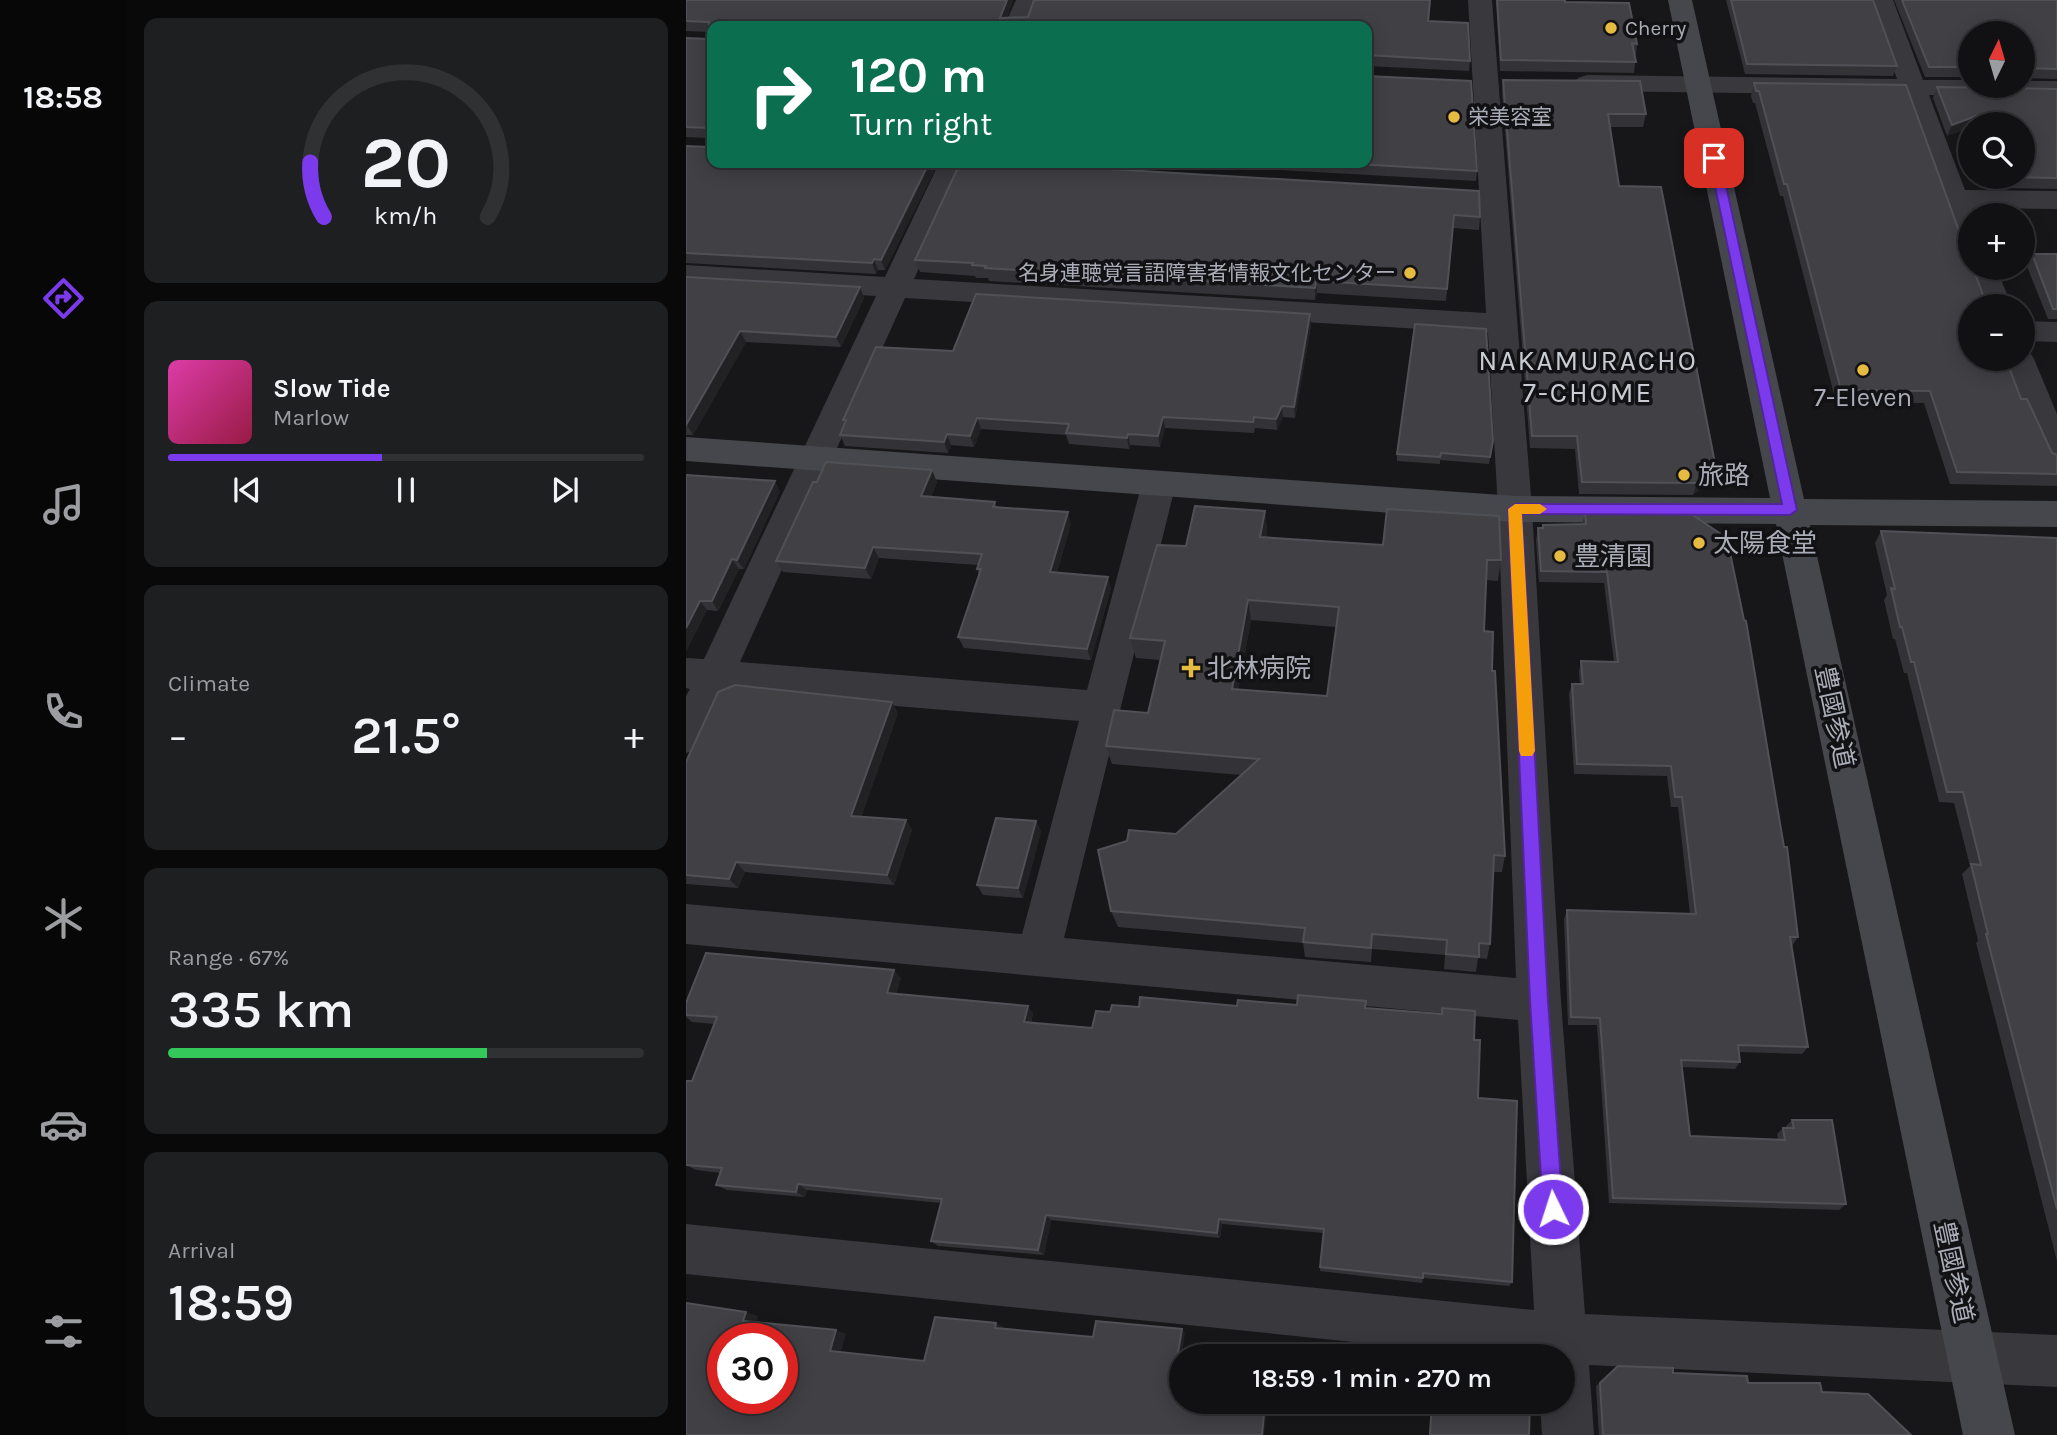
<!DOCTYPE html>
<meta charset="utf-8">
<style>
body{margin:0;font-family:Karla,"Noto Sans JP",sans-serif;background:#1e1f21;color:#f1f3f6;height:100vh;display:flex;flex-direction:column;font-size:26px;white-space:nowrap}
*{box-sizing:border-box;margin:0}
p{font-size:23px;color:#9c9da0}
.icon{flex:none;width:38px;height:38px;fill:none;stroke:currentColor;stroke-width:2;stroke-linecap:round;stroke-linejoin:round}
.map{position:relative;flex:1;overflow:hidden}
.details{display:flex;flex-direction:column;gap:18px;padding:18px;background:#09090a;width:560px}
.details>*{flex:none}
.hud{position:absolute;left:21px;top:21px;width:665px;height:147px;border-radius:14px;box-shadow:0 4px 18px #0003,0 0 0 2px #303133;background:#0b6e4f;color:#fff;overflow:hidden}
.needle{width:46px;rotate:5deg}
.tools{position:absolute;left:1272px;top:21px;display:grid;gap:14px}
.tools a{display:grid;place-items:center;width:77px;height:77px;border-radius:50%;background:#111113;box-shadow:0 4px 18px #0003,0 0 0 2px #303133;font-size:35px}
.speed{position:absolute;left:21px;top:1323px;display:flex;gap:14px;font-size:35px;font-weight:700;text-align:center}
.speed>*{display:grid;place-content:center;width:91px;height:91px;border-radius:50%;background:#111113;box-shadow:0 4px 18px #0003,0 0 0 2px #303133;line-height:1}
.speed .limit{border:10px solid #d22;background:#fff;color:#111}
.pin{position:absolute;display:grid;place-items:center;width:60px;height:60px;color:#fff;margin:-30px;border-radius:14px;box-shadow:0 4px 10px #0006}
.me{position:absolute;width:77px;margin:-38px;rotate:356deg;stroke-linejoin:round;filter:drop-shadow(0 0 5px #0008)}
.turn{display:flex;align-items:center;gap:24px;height:147px;padding:0 28px;font-size:32px}
.turn .icon{width:91px;height:91px;stroke-width:2.5}
.turn b{display:block;font-size:49px;line-height:60px}
.big{font-size:52px;font-weight:600;line-height:1.1}
.details .tile{flex:1;display:flex;flex-direction:column;justify-content:center;gap:10px;min-width:0;padding:0 24px;border-radius:14px;background:#1e1f21}
.details .dial{align-items:center;gap:0}
.dial svg{height:182px;overflow:visible;fill:none;stroke:#303133;stroke-width:7;stroke-linecap:round;text-anchor:middle}
.dial text{fill:#f1f3f6;stroke:none}
.song{display:flex;align-items:center;gap:21px}
.cover{width:84px;height:84px;border-radius:10px;background:linear-gradient(135deg,hsl(320 70% 55%),hsl(340 70% 35%))}
.played{height:7px;border-radius:4px;background:linear-gradient(90deg,#7c3aed 45%,#303133 45%)}
.keys{display:flex;justify-content:space-around;direction:ltr}
.heat{display:flex;justify-content:space-between;align-items:center;font-size:38px;direction:ltr}
.charge{height:10px;border-radius:5px;background:linear-gradient(90deg,#34c759 67%,#303133 0)}
.trip{position:absolute;left:483px;top:1344px;width:406px;height:70px;border-radius:35px;background:#111113;box-shadow:0 4px 18px #0003,0 0 0 2px #303133;font-weight:600;line-height:70px;text-align:center}
main{display:flex;flex:1;min-height:0}
.dock{display:flex;flex-direction:column;width:126px;justify-content:space-around;align-items:center;background:#070708;color:#9c9da0}
.dock .icon{width:49px;height:49px}
.dock .on{color:#7c3aed}
.dock b{font-size:32px;color:#f1f3f6}
.map>svg:first-child{display:block}
</style>
<main>
<nav class="dock">
<b>18:58</b>
<svg class="icon on" aria-label="directions" viewBox="0 0 24 24"><path d="M12 3l9 9-9 9-9-9zM9 14v-3h6M13 9l2 2-2 2"/></svg>
<svg class="icon" aria-label="music" viewBox="0 0 24 24"><path d="M9 18V5l10-2v13"/><circle cx="6" cy="18" r="3"/><circle cx="16" cy="16" r="3"/></svg>
<svg class="icon" aria-label="phone" viewBox="0 0 24 24"><path d="M5 4h4l2 5-3 2q2 4 5 5l2-3 5 2v4C11 20 4 13 5 4z"/></svg>
<svg class="icon" aria-label="climate" viewBox="0 0 24 24"><path d="M12 3v18M4 7l16 10M4 17L20 7"/></svg>
<svg class="icon" aria-label="car" viewBox="0 0 24 24"><path d="M5 17H2v-5l4-1 3-4h7l3 4 3 1v5h-3M9 17h6M6 11h13"/><circle cx="7" cy="17" r="2"/><circle cx="17" cy="17" r="2"/></svg>
<svg class="icon" aria-label="filters" viewBox="0 0 24 24"><path d="M4 7h16M4 17h16"/><circle cx="9" cy="7" r="2"/><circle cx="15" cy="17" r="2"/></svg>
</nav>
<section class="details">
<div class="tile dial"><svg viewBox="0 0 100 80">
<path d="M14 69A42 42 0 1 1 86 69"/>
<path d="M14 69A42 42 0 0 1 8 45" stroke="#7c3aed"/>
<text x="50" y="56" font-size="32" font-weight="700">20</text>
<text x="50" y="72" font-size="11">km/h</text>
</svg></div>
<div class="tile">
<div class="song"><i class="cover"></i><div><b>Slow Tide</b><p>Marlow</p></div></div>
<div class="played"></div>
<div class="keys"><svg class="icon" aria-label="previous" viewBox="0 0 24 24"><path d="M18 5L8 12l10 7zM5 5v14"/></svg><svg class="icon" aria-label="pause" viewBox="0 0 24 24"><path d="M8 5v14M16 5v14"/></svg><svg class="icon" aria-label="next" viewBox="0 0 24 24"><path d="M6 5l10 7-10 7zM19 5v14"/></svg></div>
</div>
<div class="tile"><p>Climate</p>
<div class="heat"><a>−</a><b class="big">21.5°</b><a>+</a></div>
</div>
<div class="tile"><p>Range · 67%</p><b class="big">335 km</b><div class="charge"></div></div>
<div class="tile"><p>Arrival</p><b class="big">18:59</b></div>
</section>
<div class="map">
<svg width="1371" height="1435" viewBox="0 0 1371 1435">
<rect width="100%" height="100%" fill="#171719"/>
<g fill="none" stroke-linecap="round" stroke-linejoin="round">
<g fill="#38383d" fill-rule="evenodd">
<polygon points="330,0 354,0 342,26 318,26"/>
<path d="M782,0h24l40,509 29,492 24,313 472,21v52l-468,-22 5,70h-52l-2,-33h23v-46h-71l-806,-82v-50l848,86 -16,-290 -832,-76v-40l336,30 57,-213 -353,-29 -26,57 -14,4v-57l4,-7 -4,-1v-30l18,1 172,-363 -190,-11v-20l199,12 54,-114h28l-53,116 572,34zM219,298l583,35 10,176 18,469 -452,-40 112,-455 -5,-9 -12,-3 -12,3 -5,9 -55,207 -347,-28z"/>
<polygon points="1183,0 1207,0 1237,80 1284,80 1284,86 1337,86 1337,81 1371,81 1371,97 1243,95 1279,190 1371,191 1371,209 1286,208 1288,215 1284,215 1284,251 1274,248 1253,199 1217,95 901,91 892,88 888,83 892,78 901,75 1211,79"/>
<polygon points="1284,261 1284,268 1310,268 1326,306 1296,306 1280,268"/>
<polygon points="1337,321 1371,322 1371,342 1337,341"/>
<polygon points="1337,350 1343,351 1348,359 1371,414 1371,466 1359,463 1354,454 1316,359 1337,359"/>
</g>
<polygon fill="#46474d" fill-rule="evenodd" points="982,0 1006,0 1118,499 1371,501 1371,527 1124,525 1329,1435 1277,1435 1090,524 829,522 0,461 0,437 829,496 1084,498"/>
</g>
<g fill="#333337" fill-rule="evenodd">
<polygon points="0,0 327,0 321,17 342,17 348,0 745,0 743,21 784,61 783,71 681,66 681,26 26,163 252,163 199,270 192,270 190,274 0,263 0,146 23,147 23,138 0,137 0,38 23,39 23,32 0,31"/>
<polygon points="810,0 879,0 879,2 951,44 948,73 814,71"/>
<polygon points="1040,0 1187,0 1211,66 1207,76 1059,74"/>
<polygon points="1208,0 1371,0 1371,79 1337,78 1337,33 1284,33 1284,79 1284,77 1239,77"/>
<polygon points="817,80 960,114 957,127 924,127 933,186 1026,480 1007,495 893,494 889,449 844,448 816,93"/>
<polygon points="1068,83 1335,399 1366,453 1371,455 1371,486 1264,484 1238,403 1150,402 1097,196 1094,196 1069,103 1067,103 1065,96"/>
<polygon points="1251,87 1371,89 1371,189 1310,188 1306,177 1337,177 1337,124 1284,124 1284,127 1261,136 1247,98"/>
<polygon points="274,163 794,217 793,230 767,228 760,301 631,293 629,300 303,281 302,278 290,278 289,276 234,272 229,260"/>
<polygon points="465,163 681,163 791,171 790,181"/>
<polygon points="1346,254 1371,254 1371,319 1362,319 1340,264"/>
<polygon points="0,277 174,287 178,298 155,347 60,342 7,435 0,435"/>
<polygon points="624,314 625,325 609,418 597,417 591,430 569,428 568,433 479,428 474,447 444,445 443,449 383,444 380,435 295,429 288,447 265,445 262,453 159,446 154,435 159,424 157,420 267,351"/>
<polygon points="807,441 803,464 754,460 754,464 711,461 711,454"/>
<polygon points="0,475 94,491 58,569 53,569 32,611 21,610 0,651"/>
<polygon points="131,482 251,482 245,497 309,502 311,507 385,524 371,572 425,588 405,660 278,648 272,637 293,575 291,569 292,565 193,558 185,579 97,572 90,561"/>
<path d="M579,511l2,20 -1,6 235,23 -3,21 -12,-1 -2,51 8,40 13,185 -3,16h-9l-3,72 -3,15 -9,-1 -2,14 -32,-3 1,-14 -73,-6 -1,13 -66,-5 -2,-14 -185,-16 -7,-16 65,-77 65,-59 -129,-11 -6,-18 42,-33 12,-53 -24,-2 -6,-20 56,-92zM565,620l85,7 -9,69 -89,-7z"/>
<polygon points="899,514 1112,937 1106,946 1122,1047 1116,1054 1053,1052 1054,1062 1049,1069 996,1067 1004,1136 1092,1140 1091,1134 1097,1128 1100,1128 1100,1126 1106,1120 1160,1204 1153,1210 923,1203 911,1025 882,1025 878,919 881,910 1004,914 992,807 985,807 981,776 888,774 883,694 886,684 894,684 893,672 895,661 928,662 918,583 853,582 850,540 852,528 856,528 857,525 896,524"/>
<polygon points="1195,531 1371,538 1371,1261 1290,943 1292,941 1276,874 1284,866 1268,803 1253,802 1221,673 1218,673 1209,639 1207,639 1198,600 1201,595 1189,543"/>
<polygon points="212,713 175,817 220,820 226,830 208,885 59,872 52,888 0,884 0,762"/>
<polygon points="350,821 355,832 337,898 297,895 291,885"/>
<polygon points="215,978 210,994 347,1013 345,1023 406,1028 424,1012 453,1007 611,1005 680,1008 788,1040 792,1098 826,1282 823,1286 737,1278 736,1283 634,1271 634,1267 637,1233 536,1224 534,1238 365,1220 358,1255 252,1246 245,1241 255,1203 121,1190 119,1197 41,1190 30,1185 35,1173 10,1170 0,1165 6,1081 28,1024 6,1022 0,1017 0,1003"/>
<polygon points="932,1366 1062,1383 1136,1392 1225,1435 913,1435 910,1386"/>
<polygon points="745,1402 844,1402 843,1435 743,1435"/>
</g>
<g fill="#222225">
<polygon points="321,0 327,0 317,26 314,18"/>
<polygon points="1290,116 1287,124 1284,124 1284,127 1261,136 1266,125"/>
<polygon points="243,163 252,163 199,270 195,260"/>
<polygon points="188,259 192,270 190,274 186,263"/>
<polygon points="630,281 631,293 629,300 629,288"/>
<polygon points="174,287 178,298 155,347 150,337"/>
<polygon points="624,314 625,325 609,418 608,407"/>
<polygon points="54,331 60,342 7,435 1,425"/>
<polygon points="596,406 597,417 591,430 590,419"/>
<polygon points="477,417 479,428 474,447 472,436"/>
<polygon points="291,418 295,429 288,447 284,436"/>
<polygon points="261,434 265,445 262,453 258,442"/>
<polygon points="442,434 444,445 443,449 441,438"/>
<polygon points="1030,468 1026,480 1007,495 1011,483"/>
<polygon points="246,470 251,482 240,508 235,496"/>
<polygon points="89,481 94,491 58,569 51,560"/>
<polygon points="579,511 581,531 576,557 574,537"/>
<polygon points="382,512 385,524 368,583 364,572"/>
<polygon points="187,547 193,558 185,579 179,568"/>
<polygon points="46,559 53,569 32,611 26,601"/>
<polygon points="422,577 425,588 405,660 401,649"/>
<polygon points="562,600 565,620 549,708 546,689"/>
<polygon points="14,601 21,610 0,651 0,628"/>
<polygon points="206,702 212,713 172,826 165,816"/>
<polygon points="220,820 226,830 208,885 201,875"/>
<polygon points="350,821 355,832 337,898 332,888"/>
<polygon points="50,862 59,872 52,888 43,879"/>
<polygon points="208,970 215,978 208,1001 201,993"/>
<polygon points="342,1006 347,1013 343,1030 338,1022"/>
<polygon points="112,1184 121,1190 119,1197 110,1192"/>
<polygon points="360,1215 365,1220 358,1255 352,1250"/>
<polygon points="533,1219 536,1224 534,1238 531,1233"/>
<polygon points="60,1312 72,1316 69,1325 57,1321"/>
<polygon points="310,1323 318,1327 316,1332 309,1328"/>
<polygon points="496,1329 499,1333 494,1368 490,1365"/>
<polygon points="150,1330 160,1334 154,1355 144,1351"/>
<polygon points="579,1402 582,1402 578,1435 576,1435"/>
</g>
<g fill="#404045" stroke="#505157" stroke-width="2" fill-rule="evenodd">
<polygon points="0,0 321,0 314,18 342,17 348,0 744,0 742,21 782,23 784,61 681,55 681,26 26,26 26,163 243,163 195,260 188,259 186,263 0,253 0,146 23,147 23,128 0,127 0,38 23,39 23,22 0,21"/>
<polygon points="811,0 879,0 879,2 943,3 951,44 946,43 950,62 815,60"/>
<polygon points="1045,0 1187,0 1211,66 1061,64"/>
<polygon points="1216,0 1371,0 1371,69 1342,68 1339,73 1337,73 1337,33 1284,33 1284,67 1243,67"/>
<polygon points="681,76 785,81 791,171 652,163 681,163"/>
<polygon points="817,80 954,81 960,114 922,114 933,186 975,187 1030,468 1011,483 896,482 891,436 846,436"/>
<polygon points="1068,83 1220,85 1284,261 1284,268 1287,268 1301,306 1284,306 1284,359 1320,359 1335,399 1341,399 1366,453 1371,455 1371,474 1271,472 1244,391 1155,390 1101,184 1098,184 1073,91 1070,91"/>
<polygon points="1251,87 1371,89 1371,178 1315,177 1337,177 1337,124 1294,124 1290,116 1266,125"/>
<polygon points="274,163 322,163 793,191 794,217 768,215 761,289 630,281 629,288 299,268 300,266 286,265 287,263 229,260"/>
<polygon points="1346,254 1371,254 1371,309 1367,309"/>
<polygon points="0,277 174,287 150,337 54,331 0,425"/>
<polygon points="290,294 624,314 608,407 596,406 590,419 568,417 567,422 477,417 472,436 442,434 441,438 380,433 383,424 291,418 284,436 261,434 258,442 154,435 160,420 157,420 190,347 267,351"/>
<polygon points="729,324 800,329 807,441 804,457 755,453 754,457 711,454"/>
<polygon points="140,462 246,470 235,496 309,502 307,507 382,512 364,572 422,577 401,649 272,637 295,569 291,569 296,554 187,547 179,568 90,561 127,482 131,482"/>
<polygon points="0,475 89,481 51,560 46,559 26,601 14,601 0,628"/>
<path d="M509,506l70,5 -5,26 123,8 4,-36 112,7 2,44h-14l-3,71 9,1 -1,39h3l10,185 -11,-1 -4,89 -11,-1v14l-33,-3 1,-14 -75,-6 -1,14 -68,-6 2,-14 -194,-17 -13,-61 29,-9 2,-11 47,4 83,-75 -153,-13 8,-36 34,3 17,-72 -35,-3 27,-93 29,1zM562,600l91,7 -12,89 -95,-7z"/>
<polygon points="899,514 1005,514 1041,538 1058,620 1060,621 1098,847 1101,847 1112,937 1104,937 1122,1047 1052,1045 1054,1062 995,1060 1004,1136 1099,1140 1097,1128 1108,1128 1106,1120 1146,1120 1160,1204 927,1198 914,1018 885,1017 881,910 1010,914 996,797 989,797 985,766 891,764 886,684 897,684 895,661 932,662 921,572 855,571 852,528 857,528 857,525 900,524"/>
<polygon points="1195,531 1371,538 1371,1209 1300,934 1302,934 1285,864 1295,865 1277,792 1261,792 1228,662 1225,662 1216,627 1214,627 1205,588 1209,589"/>
<polygon points="49,685 206,702 165,816 220,820 201,875 50,862 43,879 0,875 0,762 32,692"/>
<polygon points="310,818 350,821 332,888 291,885"/>
<polygon points="20,953 208,970 201,993 342,1006 338,1022 406,1028 410,1011 424,1012 426,1005 453,1007 454,997 551,1006 552,1000 611,1005 612,995 680,1001 679,1008 756,1014 756,1008 789,1011 788,1040 794,1040 792,1098 831,1101 826,1282 737,1273 737,1278 634,1267 638,1229 533,1219 531,1233 360,1215 352,1250 245,1241 256,1199 112,1184 110,1192 30,1185 36,1168 0,1165 0,1081 6,1081 31,1017 0,1015 0,1003"/>
<path d="M0,1303l60,9 -3,9 93,9 -6,21 94,10 11,-44 61,6 -1,5 98,9 3,-16 86,8 -6,36 5,1v36h84l-3,33h-576zM37,1339h59v59h-59z"/>
<polygon points="932,1366 987,1368 987,1373 1061,1376 1062,1383 1134,1383 1136,1392 1182,1394 1225,1435 917,1435 914,1383"/>
<polygon points="746,1402 844,1402 843,1435 744,1435"/>
</g>
<polygon fill="#7c3aed" stroke="#51269a" stroke-width="2" points="1028,155 1034,158 1111,510 1104,515 836,514 862,1001 877,1209 874,1216 867,1219 860,1216 857,1209 844,1001 822,509 829,504 1096,504 1023,158"/>
<polygon fill="#f59e0b" points="829,504 854,504 861,509 854,514 836,514 849,751 846,756 835,756 833,751 822,509"/>
<g fill="#e6bb41" stroke="#121214" stroke-width="2.5">
<circle cx="925" cy="28" r="7"/>
<circle cx="768" cy="117" r="7"/>
<circle cx="724" cy="273" r="7"/>
<circle cx="1177" cy="370" r="7"/>
<circle cx="998" cy="475" r="7"/>
<circle cx="1013" cy="543" r="7"/>
<circle cx="874" cy="556" r="7"/>
<path d="M501.5 657.5h7v7h7v7h-7v7h-7v-7h-7v-7h7z"/>
</g>
<g text-anchor="middle" stroke-width="7" stroke-linejoin="round" paint-order="stroke">
<g font-size="21" fill="#aaadb8" stroke="#121214" text-anchor="start">
<text x="939" y="35">Cherry</text>
<text x="782" y="124">栄美容室</text>
<text x="710" y="280" text-anchor="end">名身連聴覚言語障害者情報文化センター</text>
</g>
<g font-size="26" fill="#aaadb8" stroke="#121214" text-anchor="start">
<text x="1177" y="406" text-anchor="middle">7-Eleven</text>
<text x="1012" y="484">旅路</text>
<text x="1027" y="552">太陽食堂</text>
<text x="888" y="565">豊清園</text>
<text x="521" y="677">北林病院</text>
</g>
<g font-size="26" fill="#aaadb8" stroke="#121214">
<text transform="translate(1149 717) rotate(78)" y="9">豊國参道</text>
<text transform="translate(1268 1272) rotate(78)" y="9">豊國参道</text>
</g>
<g font-size="28" letter-spacing="2" fill="#caccd4" stroke="#121214">
<text x="902" y="370">NAKAMURACHO<tspan x="902" dy="32">7-CHOME</tspan></text>
</g>
</g>
</svg>
<div class="tools">
<a><svg class="needle" viewBox="-14 -14 28 28"><path d="M0-13l5 13h-10z" fill="#e53935"/><path d="M0 13l5-13h-10z" fill="#9c9da0"/></svg></a>
<a><svg class="icon" aria-label="search" viewBox="0 0 24 24"><circle cx="10" cy="10" r="6"/><path d="M15 15l6 6"/></svg></a>
<a>+</a>
<a>−</a>
</div>
<div class="speed"><div class="limit">30</div></div>
<div class="pin" style="left:1028px;top:158px;background:#d93025"><svg class="icon" aria-label="arrive" viewBox="0 0 24 24"><path d="M6 21V4h12l-3 4 3 4H6"/></svg></div>
<svg class="me" style="left:867px;top:1209px" viewBox="-20 -20 40 40"><circle r="17" fill="#7c3aed" stroke="#fff" stroke-width="3"/><path d="M0-11L8 9 0 5-8 9z" fill="#fff"/></svg>
<div class="trip">18:59 · 1 min · 270 m</div>
<div class="hud">
<div class="turn"><svg class="icon" aria-label="right" viewBox="0 0 24 24"><path d="M7 20v-9h11M14 6l5 5-5 5"/></svg><div><b>120 m</b>Turn right</div></div>
</div>
</div>
</main>
